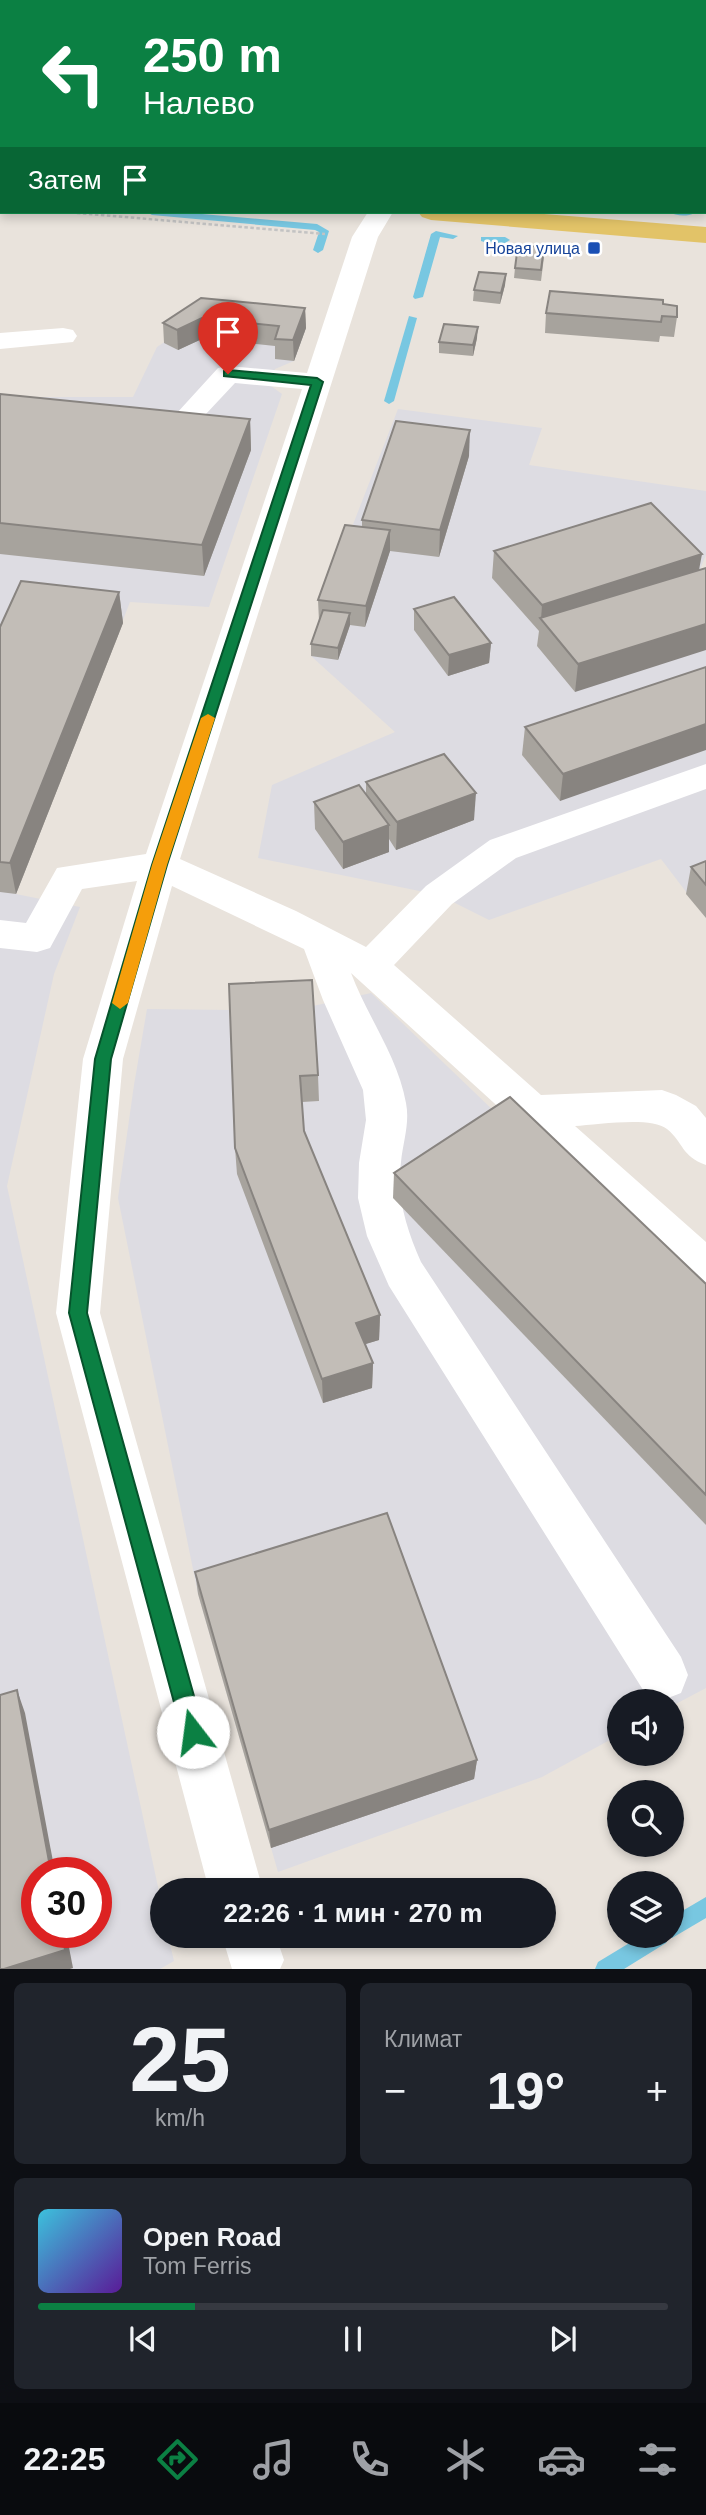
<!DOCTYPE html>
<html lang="ru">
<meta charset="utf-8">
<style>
body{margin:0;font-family:Helvetica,sans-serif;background:#20242c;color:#f1f3f6;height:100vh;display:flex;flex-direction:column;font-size:26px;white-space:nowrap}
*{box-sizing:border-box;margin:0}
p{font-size:23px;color:#9ea1a6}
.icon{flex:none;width:38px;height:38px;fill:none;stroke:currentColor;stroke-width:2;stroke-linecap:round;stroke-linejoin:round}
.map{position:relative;height:1969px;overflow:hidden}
.panel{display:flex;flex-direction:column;gap:14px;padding:14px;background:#0d0f14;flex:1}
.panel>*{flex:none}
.banner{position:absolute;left:0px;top:0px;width:707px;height:214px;box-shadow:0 4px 10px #0003;background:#0b8043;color:#fff;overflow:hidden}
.tools{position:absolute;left:607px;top:1689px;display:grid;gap:14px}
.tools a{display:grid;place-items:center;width:77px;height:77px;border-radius:50%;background:#171b24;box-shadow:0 4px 10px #0003;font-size:35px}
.speed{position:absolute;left:21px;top:1857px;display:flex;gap:14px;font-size:35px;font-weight:700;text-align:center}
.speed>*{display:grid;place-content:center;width:91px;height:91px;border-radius:50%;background:#171b24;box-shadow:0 4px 10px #0003;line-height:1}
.speed .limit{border:10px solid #d22;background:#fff;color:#111}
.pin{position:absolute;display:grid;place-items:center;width:60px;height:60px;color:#fff;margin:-72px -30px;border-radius:50% 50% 50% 0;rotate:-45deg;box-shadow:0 0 7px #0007}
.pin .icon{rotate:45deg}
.me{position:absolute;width:77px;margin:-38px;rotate:345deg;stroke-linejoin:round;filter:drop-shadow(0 0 5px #0008)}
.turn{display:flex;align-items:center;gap:24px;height:147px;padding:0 28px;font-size:32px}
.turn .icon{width:91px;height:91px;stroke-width:2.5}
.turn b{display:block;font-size:49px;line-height:60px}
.then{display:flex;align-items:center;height:66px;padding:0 28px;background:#0003;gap:14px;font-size:26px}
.big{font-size:52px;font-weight:700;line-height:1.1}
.panel .card{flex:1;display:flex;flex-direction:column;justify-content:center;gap:10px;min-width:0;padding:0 24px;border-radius:10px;background:#20242c}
.panel .dial{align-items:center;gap:0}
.dial b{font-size:91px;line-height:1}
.song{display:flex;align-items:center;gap:21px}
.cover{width:84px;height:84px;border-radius:10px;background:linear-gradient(135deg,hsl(190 70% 55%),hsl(270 70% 35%))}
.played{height:7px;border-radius:4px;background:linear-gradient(90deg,#0b8043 25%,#363941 25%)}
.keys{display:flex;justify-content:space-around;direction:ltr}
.heat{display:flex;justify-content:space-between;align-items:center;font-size:38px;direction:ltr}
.panel .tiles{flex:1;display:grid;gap:14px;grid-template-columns:1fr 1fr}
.card:last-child{grid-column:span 2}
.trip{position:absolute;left:150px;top:1878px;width:406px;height:70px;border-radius:35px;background:#171b24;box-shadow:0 4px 10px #0003;font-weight:700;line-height:70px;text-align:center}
.tabs{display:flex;height:112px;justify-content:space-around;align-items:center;background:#090b0e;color:#9ea1a6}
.tabs .icon{width:49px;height:49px}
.tabs .active{color:#0b8043}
.tabs b{font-size:32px;color:#f1f3f6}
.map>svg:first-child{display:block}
</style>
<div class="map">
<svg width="706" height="1969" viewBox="0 0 706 1969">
<rect width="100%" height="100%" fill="#e9e3dc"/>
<g fill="#dddce2" fill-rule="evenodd">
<path d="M202,317l104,11 -12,33 -19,8 -4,17 11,8 -73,213 -79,-5 -114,292 64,13 -26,67 -47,212 156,724v26h5l6,25 -14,8h-160v-1572h133l24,-50zM37,1872h59v60h-59z"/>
<polygon points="398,409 542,428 529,465 706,491 706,555 699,572 706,579 706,918 661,859 489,920 439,895 258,858 272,785 395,732 311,656 323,622 318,621 345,545"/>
<polygon points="371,993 706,1315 706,1688 672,1706 672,1701 620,1701 619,1735 542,1777 278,1872 198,1594 118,1198 134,1085 147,1009 231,1010 313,1006"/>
</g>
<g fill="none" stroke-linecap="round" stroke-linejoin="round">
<g fill="#78c7e1" fill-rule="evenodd">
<rect x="0" y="195" width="2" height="6"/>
<polygon points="147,212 179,212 317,224 329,231 323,250 318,253 313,250 319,232 315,230 152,215"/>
<path d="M669,212h24l1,1c-6,4 -19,3 -25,-1z"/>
<polygon points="436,231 458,236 453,239 440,237 423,297 415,299 413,297 431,234"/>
<polygon points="481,237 505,237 510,240 505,243 484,242 481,241"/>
<polygon points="409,316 417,318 394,401 389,404 384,401"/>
<polygon points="706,1897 706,1918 672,1938 669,1937 666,1943 624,1969 595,1969 598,1962 641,1936 672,1936 672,1917"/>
</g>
<g stroke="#c3c3c3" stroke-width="2.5" stroke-dasharray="3.5 2.5" stroke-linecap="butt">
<polyline points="76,0 109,2"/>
<polyline points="65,212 325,234"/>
</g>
<g fill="#fff" fill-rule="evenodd">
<polygon points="162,0 187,0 160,2"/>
<polygon points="407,0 429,0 431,2 408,2"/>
<rect x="0" y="6" width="2" height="14"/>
<polygon points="0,107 2,107 0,124"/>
<rect x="705" y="185" width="1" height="15"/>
<path d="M368,212h25l-15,25 -198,622 116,52 70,36 60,-61 64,-46 216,-76v25l-190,69 -64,46 -58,61 147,130 121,-5 14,5 20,11 10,12v47c-25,-9 -22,-22 -39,-36 -16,-13 -71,-4 -92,-3l131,116v45l-15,-5 -340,-309c16,43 47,84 55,130 4,20 -3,39 -5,59 -5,35 6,68 20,100l260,395 7,18 -7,18 -18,7 -18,-7 -256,-407 -22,-50 -9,-38 1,-35 7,-43 -3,-30 -40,-90 -19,-51 -132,-63 -49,173 -23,254 163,577h-54l-153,-577 27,-254 54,-178 -55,8 -32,59 -13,4 -37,-4v-28l26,3 31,-55 89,-14 156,-465 -67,-6 -45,48 -10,3 -10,-3 -4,-6 52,-57 10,-2 79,7 45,-136z"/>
<polygon points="63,328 73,330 77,336 73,342 0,349 0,333"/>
<polygon points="222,1936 276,1936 284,1960 280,1969 232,1969"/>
</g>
<g fill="#e2c368" fill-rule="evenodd">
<rect x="0" y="169" width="2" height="14"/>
<polygon points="418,212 519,212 706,227 706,243 431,220 422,217"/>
</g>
</g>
<g fill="#a7a39d">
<polygon points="489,0 575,0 578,2 489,2"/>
<polygon points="544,257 541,281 514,278 515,268"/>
<polygon points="506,274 505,285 500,304 473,301 474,290"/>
<polygon points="663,304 677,317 674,337 660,336 659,342 545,333 546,313"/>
<polygon points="305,308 306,328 294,361 275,359 275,346 204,338 178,350 164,343 163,323"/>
<polygon points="477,338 473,356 439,353 439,342"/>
<polygon points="0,394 250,419 251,450 204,576 0,554"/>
<polygon points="469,456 439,557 390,551 365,627 350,625 338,660 311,656 311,644 319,621 318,600 362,527 362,520"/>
<polygon points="651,503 575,692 537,646 539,631 492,578 494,551"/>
<polygon points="119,592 123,623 16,894 0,892 0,627"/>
<polygon points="414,609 491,643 489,663 448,676 414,630"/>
<polygon points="706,667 560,801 522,755 525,727"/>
<polygon points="366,782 474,820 396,850 389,839 389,852 343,869 315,829 314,802 366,795"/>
<polygon points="706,861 706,918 686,894 691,867"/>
<polygon points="229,984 318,1075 319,1101 302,1102 304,1131 380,1315 379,1340 365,1344 373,1363 372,1388 323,1403 237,1174 235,1148"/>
<polygon points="394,1173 706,1284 706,1525 393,1198"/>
<polygon points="195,1572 477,1760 474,1779 271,1848 198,1594"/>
</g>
<g fill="#888480">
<polygon points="449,0 468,0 462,2 448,2"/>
<polygon points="506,274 505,285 500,304 501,293"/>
<polygon points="305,308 306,328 294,361 293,340"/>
<polygon points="202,318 204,338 178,350 177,330"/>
<polygon points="478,327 477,338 473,356 473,345"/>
<polygon points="250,419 251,450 204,576 202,545"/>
<polygon points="470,430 469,456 439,557 440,530"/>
<polygon points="390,530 390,551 365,627 366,606"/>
<polygon points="702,554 697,581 541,620 542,605"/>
<polygon points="119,592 123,623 16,894 10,863"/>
<polygon points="350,613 350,625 338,660 338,648"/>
<polygon points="706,624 706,650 575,692 578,664"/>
<polygon points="491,643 489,663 448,676 449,655"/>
<polygon points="706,724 706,750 560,801 563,774"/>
<polygon points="476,793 474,820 396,850 397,822"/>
<polygon points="389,825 389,852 343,869 343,842"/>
<polygon points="380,1315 379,1340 356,1347 356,1323"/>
<polygon points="373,1363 372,1388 323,1403 322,1379"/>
<polygon points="17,1690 25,1713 55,1872 51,1872"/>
<polygon points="477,1760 474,1779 271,1848 269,1830"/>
<polygon points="62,1932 66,1932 73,1968 70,1969 4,1969"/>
</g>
<g fill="#c2bdb7" stroke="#888480" stroke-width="2">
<polygon points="189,0 254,2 189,2"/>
<polygon points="390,0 408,0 410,2 384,2"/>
<polygon points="504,0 575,0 578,2 507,2"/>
<polygon points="518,245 544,247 541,270 515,268"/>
<polygon points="479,272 506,274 501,293 474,290"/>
<polygon points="550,291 663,300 663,304 677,306 677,317 662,316 661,322 546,313"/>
<polygon points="201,298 305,308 293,340 275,339 279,326 202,318 177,330 163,323"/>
<polygon points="444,324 478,327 473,345 439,342"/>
<polygon points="0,394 250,419 202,545 0,523"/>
<polygon points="396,421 470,430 440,530 362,520"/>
<polygon points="651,503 702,554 542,605 494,551"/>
<polygon points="345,525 390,530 366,606 318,600"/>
<polygon points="706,568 706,624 578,664 540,618"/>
<polygon points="21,581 119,592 10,863 0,862 0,627"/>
<polygon points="454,597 491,643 449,655 414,609"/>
<polygon points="323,610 350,613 338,648 311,644"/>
<polygon points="706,667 706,724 563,774 525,727"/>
<polygon points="444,754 476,793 397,822 366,782"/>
<polygon points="359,785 389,825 343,842 314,802"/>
<polygon points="706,861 706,885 691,867"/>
<polygon points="312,980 318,1075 300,1076 304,1131 380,1315 356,1323 373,1363 322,1379 235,1148 229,984"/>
<polygon points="510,1097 706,1284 706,1495 394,1173"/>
<polygon points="387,1513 477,1760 269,1830 195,1572"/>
<polygon points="17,1690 51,1872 37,1872 37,1932 62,1932 65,1950 4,1969 0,1969 0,1695"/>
</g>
<polygon fill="#0b8043" stroke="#07532c" stroke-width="2" points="228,370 317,378 323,382 167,865 111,1059 87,1313 204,1732 201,1740 193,1743 186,1740 182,1732 69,1313 95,1059 152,865 311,385 224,376 224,371"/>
<polygon fill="#f59e0b" points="208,714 215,718 167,865 128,1003 120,1009 112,1003 152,865 201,718"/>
<rect fill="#1a4fb4" stroke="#fff" stroke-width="2.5" x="587" y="241" width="14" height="14" rx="3.5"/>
<g text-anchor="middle" stroke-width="5" stroke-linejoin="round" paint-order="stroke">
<g font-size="16" fill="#164399" stroke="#fff" text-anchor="end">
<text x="580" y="254">Новая улица</text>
</g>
</g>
</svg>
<div class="tools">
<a><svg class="icon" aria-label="sound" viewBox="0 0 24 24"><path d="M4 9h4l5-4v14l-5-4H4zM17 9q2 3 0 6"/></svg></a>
<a><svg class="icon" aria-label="search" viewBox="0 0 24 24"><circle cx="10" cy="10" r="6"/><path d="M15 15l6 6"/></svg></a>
<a><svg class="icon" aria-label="layers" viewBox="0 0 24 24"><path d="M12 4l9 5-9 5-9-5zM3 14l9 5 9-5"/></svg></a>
</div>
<div class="speed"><div class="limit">30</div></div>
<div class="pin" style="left:228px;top:374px;background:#d93025"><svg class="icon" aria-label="arrive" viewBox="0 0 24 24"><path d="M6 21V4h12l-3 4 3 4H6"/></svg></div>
<svg class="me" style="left:193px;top:1732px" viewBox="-20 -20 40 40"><circle r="19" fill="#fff"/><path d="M0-13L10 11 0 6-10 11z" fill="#0b8043"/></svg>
<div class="trip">22:26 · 1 мин · 270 m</div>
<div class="banner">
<div class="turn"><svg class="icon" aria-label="left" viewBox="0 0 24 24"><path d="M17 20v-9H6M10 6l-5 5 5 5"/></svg><div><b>250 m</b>Налево</div></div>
<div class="then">Затем<svg class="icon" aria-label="arrive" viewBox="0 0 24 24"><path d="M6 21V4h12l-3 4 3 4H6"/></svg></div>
</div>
</div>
<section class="panel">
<div class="tiles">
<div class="card dial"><b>25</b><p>km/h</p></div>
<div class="card"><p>Климат</p>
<div class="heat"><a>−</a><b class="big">19°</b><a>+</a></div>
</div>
<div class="card">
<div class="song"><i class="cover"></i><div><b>Open Road</b><p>Tom Ferris</p></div></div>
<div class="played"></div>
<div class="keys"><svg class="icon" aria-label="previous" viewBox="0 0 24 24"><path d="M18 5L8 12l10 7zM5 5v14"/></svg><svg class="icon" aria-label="pause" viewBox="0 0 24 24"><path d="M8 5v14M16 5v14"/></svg><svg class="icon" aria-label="next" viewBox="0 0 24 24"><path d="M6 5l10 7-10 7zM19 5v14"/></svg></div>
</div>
</div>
</section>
<nav class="tabs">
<b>22:25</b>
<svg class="icon active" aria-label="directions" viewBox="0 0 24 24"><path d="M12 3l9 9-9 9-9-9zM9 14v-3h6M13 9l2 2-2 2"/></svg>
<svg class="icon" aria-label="music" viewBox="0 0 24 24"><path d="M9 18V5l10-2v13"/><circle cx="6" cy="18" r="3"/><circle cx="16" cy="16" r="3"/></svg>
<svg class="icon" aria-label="phone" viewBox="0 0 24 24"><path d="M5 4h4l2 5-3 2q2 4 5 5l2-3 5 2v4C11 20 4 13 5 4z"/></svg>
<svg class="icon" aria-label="climate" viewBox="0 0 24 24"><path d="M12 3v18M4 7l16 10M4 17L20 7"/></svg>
<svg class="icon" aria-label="car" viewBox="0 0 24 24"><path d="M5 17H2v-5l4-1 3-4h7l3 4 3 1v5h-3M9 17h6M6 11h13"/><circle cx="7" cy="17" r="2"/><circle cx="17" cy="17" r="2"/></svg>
<svg class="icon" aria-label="filters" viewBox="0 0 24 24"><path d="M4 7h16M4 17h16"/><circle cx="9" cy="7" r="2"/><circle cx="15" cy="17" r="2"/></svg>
</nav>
